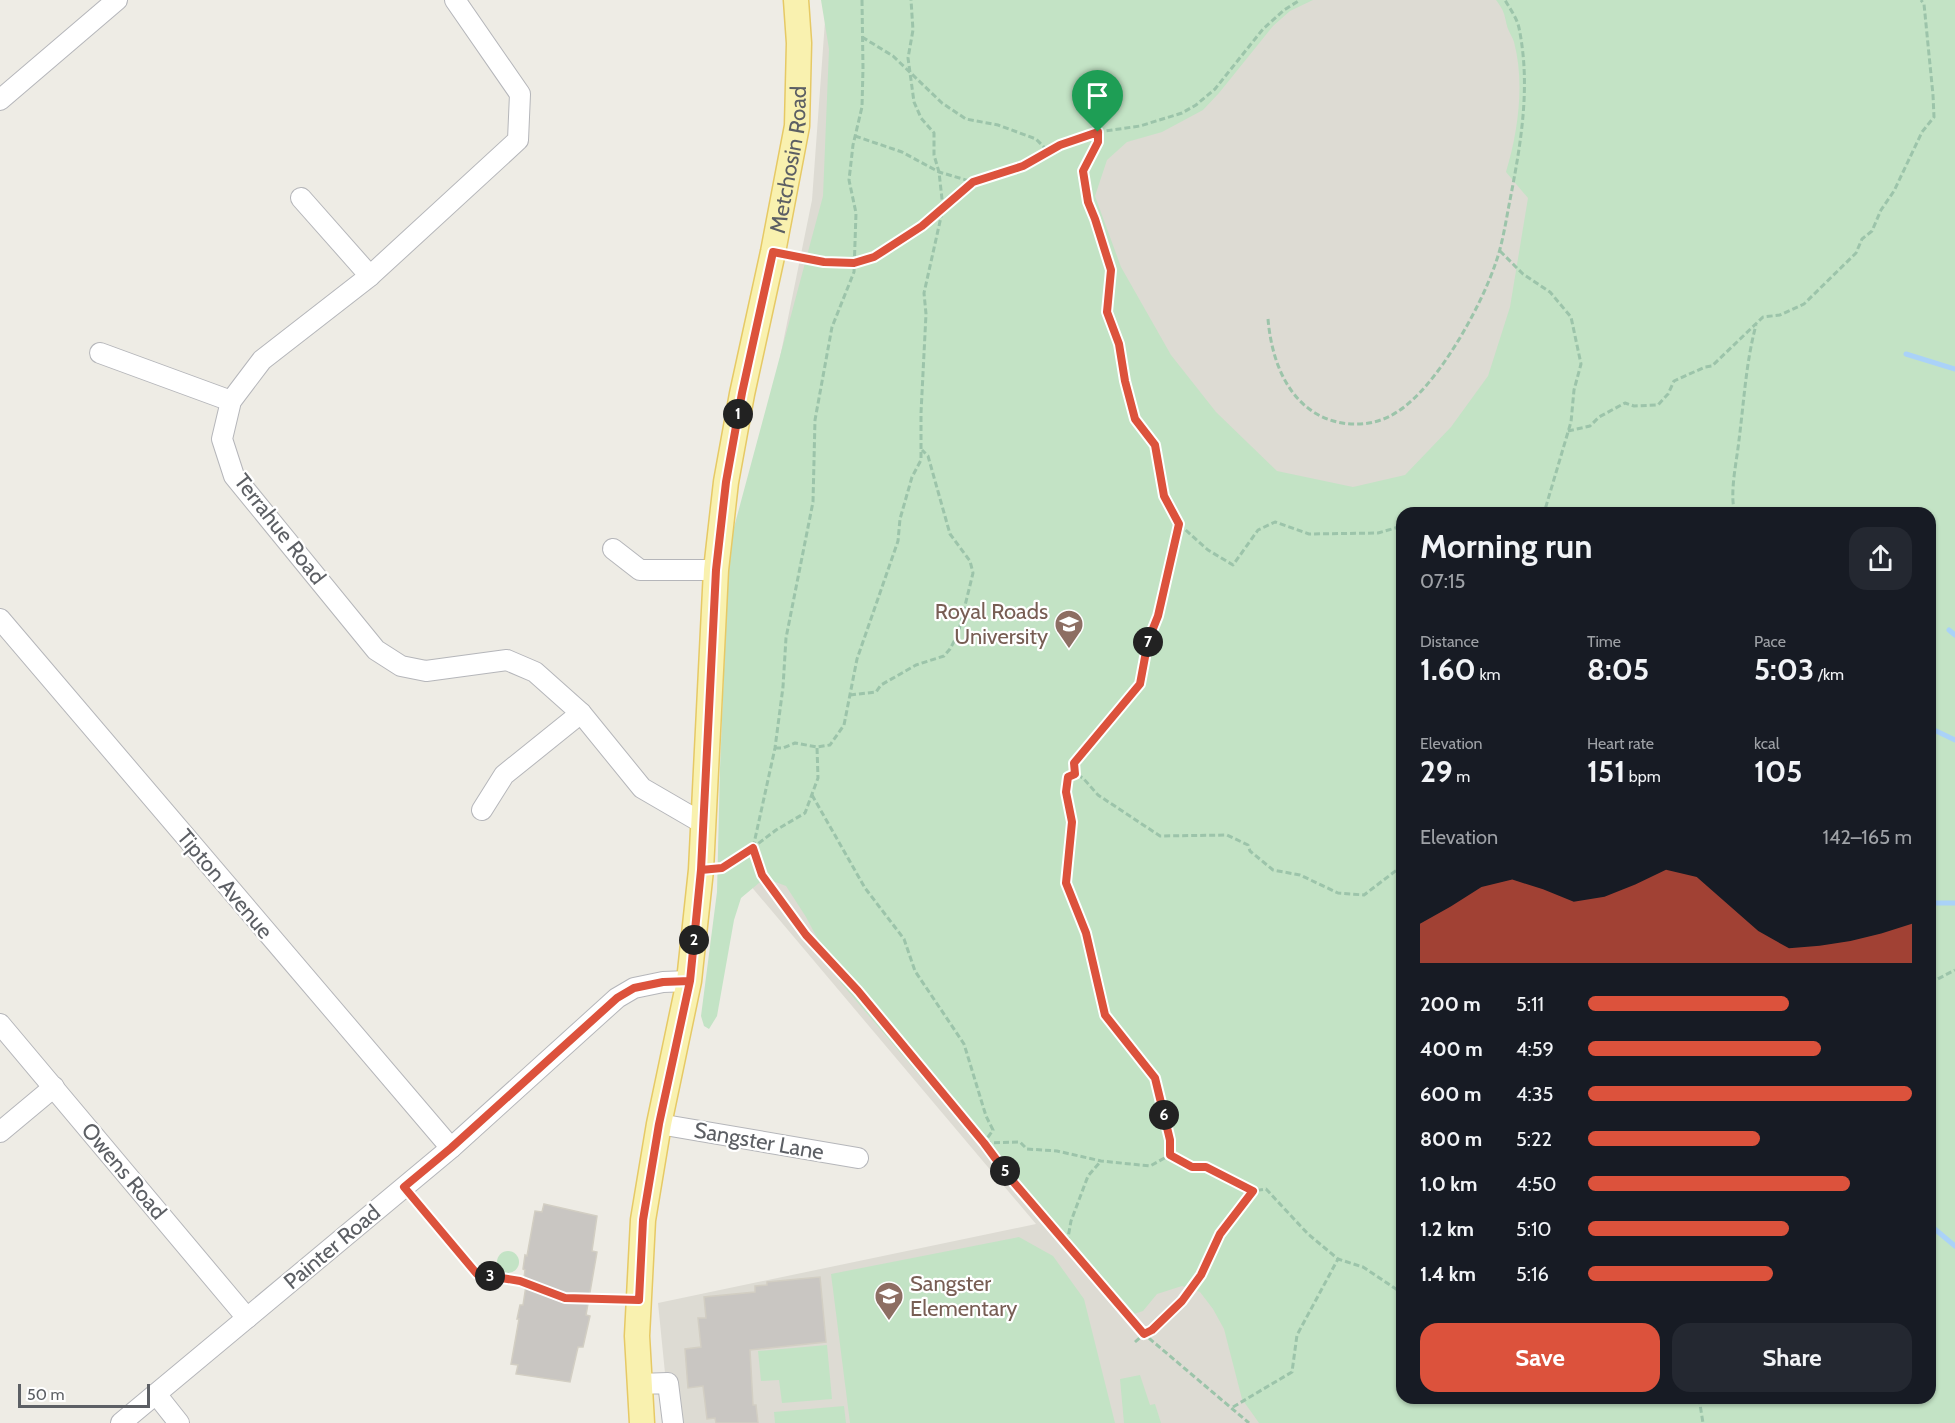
<!DOCTYPE html>
<html lang="en">
<head>
<meta charset="utf-8">
<style>
  :root { --surface:#171b24; --page:#242831; --text:#f1f3f6; --muted:#9ea1a6; --accent:#dc523c }
  body { margin:0; font-family:Cabin,sans-serif; background:var(--page); color:var(--text); height:100vh; display:flex; flex-direction:column; font-size:22px; white-space:nowrap }
  * { box-sizing:border-box; margin:0 }
  p { font-size:20px; color:var(--muted) }
  .icon { flex:none; width:33px; height:33px; fill:none; stroke:currentColor; stroke-width:2; stroke-linecap:round; stroke-linejoin:round }
  .map { position:relative; flex:1; overflow:hidden }
  .drawer { position:absolute; left:1396px; top:507px; width:540px; height:897px; display:flex; flex-direction:column; background:var(--surface); border-radius:18px; box-shadow:0 2px 4px #0004 }
  .drawer>* { flex:none }
  .scale { position:absolute; left:18px; bottom:15px; width:132px; box-sizing:border-box; padding-left:6px; border:3px solid #5c5f64; border-top:0; font-size:16px; line-height:21px; white-space:nowrap; color:#5c5f64; -webkit-text-stroke:4px #fff; paint-order:stroke }
  .pin { position:absolute; display:grid; place-items:center; width:51px; height:51px; color:#fff; margin:-62px -26px; border-radius:50% 50% 50% 0; rotate:-45deg; box-shadow:0 0 6px #0007 }
  .pin .icon { rotate:45deg }
  .km { position:absolute; width:30px; height:30px; margin:-15px; border-radius:50%; background:#222; color:#fff; font-size:16px; line-height:30px; text-align:center }
  .round { display:grid; place-items:center; flex:none; width:63px; height:63px; border-radius:18px; background:var(--page) }
  .headline { display:flex; align-items:center; justify-content:space-between; height:102px; padding:0 24px }
  h1 { font-size:33px; font-weight:700; line-height:45px }
  .stats { display:grid; grid-template-columns:repeat(3,1fr); gap:9px; height:102px; padding:6px 24px }
  .stats div { display:grid; align-content:center }
  .stats b { font-size:30px; font-weight:700 }
  .stats small { font-size:16px; font-weight:400 }
  .stats p { font-size:16px }
  .chart { height:168px; padding:12px 24px }
  .chart p { display:flex; justify-content:space-between }
  .chart svg { width:100%; height:108px; margin-top:6px; fill:var(--accent); opacity:.7 }
  .action { display:flex; gap:12px; margin-top:auto; padding:12px 24px }
  .action a { flex:1; height:69px; border-radius:18px; background:var(--accent); color:#fff; font-size:24px; font-weight:700; line-height:69px; text-align:center }
  .action a+a { background:var(--page); color:var(--text) }
  ul { padding:0 24px; list-style:none; font-size:20px }
  li { display:grid; grid-template-columns:96px 72px 1fr; align-items:center; height:45px }
  li i { height:15px; border-radius:8px; background:var(--accent) }
  .map>svg:first-child { display:block }
  .education { fill:#dddbd3; fill-rule:evenodd }
  .green { fill:#c3e3c5; fill-rule:evenodd }
  .lines { fill:none; stroke-linecap:round; stroke-linejoin:round }
  .stream { stroke:#aad2f8; stroke-width:5 }
  .building { fill:#c9c6c2; stroke:#d2cec3; stroke-width:1.5 }
  .minor-casing { stroke:#b5b6ba; stroke-width:22 }
  .major-casing { stroke:#e6c965; stroke-width:27 }
  .path { stroke:#9cc4aa; stroke-width:3; stroke-dasharray:6 3; stroke-linecap:butt }
  .minor { stroke:#fff; stroke-width:20 }
  .major { stroke:#f9f1af; stroke-width:24 }
  .route-casing { stroke:#fff; stroke-width:12 }
  .route { stroke:#dc523c; stroke-width:8 }
  .labels { text-anchor:middle; dominant-baseline:central; stroke-width:4.5; stroke-linejoin:round; paint-order:stroke }
  .street-label { font-size:22px; fill:#5c5f64; stroke:#fff }
  .education-label { font-size:22px; fill:#785e54; stroke:#fff; text-anchor:end }
</style>
</head>
<body>
<div class="map">
<svg width="1955" height="1423" viewBox="0 0 1955 1423">
  <rect width="100%" height="100%" fill="#eeece5"/>
  <path class="education" d="M823,0H1955V1423H670L658,1303L1036,1224L739,872L774,387L812,200L825,21ZM1402,513H1930V1398H1402Z"/>
  <g class="green">
    <path d="M821,0H1313L1290,11L1273,26L1219,93L1203,110L1162,132L1127,142L1107,160L1095,196L1121,267L1171,355L1216,412L1277,471L1353,487L1405,475L1451,427L1488,376L1510,307L1528,198L1506,172C1518,132 1525,83 1514,42C1513,38 1510,34 1508,29C1504,16 1506,13 1496,0H1955V1423H1259L1242,1399L1224,1329L1213,1309L1200,1292L1182,1286L1157,1294L1143,1311L1131,1315L1109,1298L841,983L806,917L786,886L765,878L741,898L734,920L717,1016L709,1029L704,1026L701,1016L717,892L720,768L729,546L823,196L829,49ZM1402,513H1930V1398H1402Z"/>
    <polygon points="1019,1237 1053,1256 1084,1299 1115,1423 850,1423 831,1274"/>
    <circle cx="508" cy="1262" r="11"/>
    <polygon points="827,1345 832,1399 782,1403 779,1380 761,1381 758,1351"/>
    <polygon points="1140,1375 1150,1405 1155,1404 1161,1423 1124,1423 1120,1379"/>
    <polygon points="844,1406 846,1423 775,1423 774,1412"/>
  </g>
  <g class="lines">
    <g class="stream">
      <polyline points="1906,354 1955,369"/>
      <polyline points="1949,630 1955,635"/>
      <polyline points="1930,728 1955,740"/>
      <polyline points="1930,903 1955,903"/>
      <polyline points="1930,1225 1955,1246"/>
    </g>
  </g>
  <g class="building">
    <polygon points="544,1204 597,1216 592,1251 597,1252 586,1315 590,1316 583,1347 578,1347 570,1382 516,1374 518,1365 511,1364 519,1319 517,1319 520,1305 523,1305 527,1279 524,1278 525,1270 523,1269 525,1255 527,1256 535,1211 542,1212"/>
    <polygon points="820,1277 826,1342 750,1350 753,1405 756,1405 758,1423 716,1423 715,1418 707,1419 703,1386 688,1388 685,1349 701,1347 698,1318 706,1318 704,1297 755,1292 755,1286 767,1285 767,1282"/>
  </g>
  <g class="lines">
    <g class="minor-casing">
      <g id="minor">
        <polyline points="455,0 520,94 518,140 370,276 262,360 231,401 222,439 234,476 376,650 401,666 426,671 507,660 535,672 581,713 642,788 704,824"/>
        <polyline points="0,100 117,0"/>
        <polyline points="301,198 370,276"/>
        <polyline points="100,353 231,401"/>
        <polyline points="613,549 640,570 716,570"/>
        <polyline points="0,619 451,1148"/>
        <polyline points="482,810 504,775 581,713"/>
        <polyline points="0,1024 247,1318"/>
        <polyline points="659,1124 858,1158"/>
        <polyline points="0,1132 54,1087"/>
        <polyline points="639,1384 668,1383 673,1423"/>
        <polyline points="156,1394 179,1423"/>
        <polyline points="121,1423 451,1148 617,998 634,988 663,982 689,981"/>
      </g>
    </g>
    <g class="major-casing">
      <g id="major">
        <path id="s1" d="M642,1423L637,1336L643,1220L659,1124L689,981L701,870L716,570L726,482L742,394L773,252L797,126L799,43L796,0"/>
      </g>
    </g>
    <g class="path">
      <polyline points="862,0 863,68 862,107 853,145 849,180 856,213 854,272 832,327 815,420 813,502 786,638 783,687 775,748 753,848 762,875 806,935 858,991 929,1076 984,1143 1010,1178 1126,1314 1144,1334 1249,1423"/>
      <polyline points="862,37 893,56 942,103 966,119 998,125 1036,139 1048,151"/>
      <polyline points="855,136 902,152 939,172 973,182"/>
      <polyline points="1500,251 1523,274 1550,292 1571,317 1581,364 1574,390 1571,422 1544,513"/>
      <polyline points="793,256 824,262 854,263 874,257 922,226 973,182 1023,167 1060,145 1098,132 1140,126 1182,113 1196,105 1215,89 1263,29 1284,10 1300,0"/>
      <path d="M1268,319C1271,354 1283,393 1315,413C1340,428 1373,428 1397,412C1437,387 1481,307 1496,262C1503,242 1506,220 1510,200C1521,143 1531,86 1519,28C1517,18 1510,9 1505,0"/>
      <polyline points="1568,431 1590,426 1599,417 1625,403 1634,406 1658,405 1668,394 1674,381 1705,367 1712,366 1763,317 1780,315 1804,304 1856,253 1862,239 1872,231 1881,210 1894,191 1922,132 1934,117 1933,95 1924,4 1921,0"/>
      <path d="M1735,513C1729,494 1737,460 1739,440C1744,401 1746,362 1756,325"/>
      <polyline points="1179,524 1208,550 1233,565 1258,530 1275,522 1309,534 1378,533 1402,526"/>
      <polyline points="850,695 876,692 881,685 916,665 944,656 950,649 958,634 973,573 970,561 950,534 928,456 922,450"/>
      <polyline points="775,748 783,748 795,743 817,747 830,745 844,725 857,659 898,541 900,519 912,477 921,460 921,413 926,314 924,293 943,208 939,172 934,155 934,133 921,118 914,102 908,58 913,30 911,0"/>
      <polyline points="1075,774 1074,763 1140,685 1148,641 1158,616 1179,524 1164,496 1155,445 1135,419 1125,382 1119,344 1107,312 1111,270 1095,219 1088,202 1083,171 1098,142 1098,132"/>
      <polyline points="812,795 865,888 904,939 915,971 964,1044 986,1116 993,1130 984,1143"/>
      <polyline points="721,868 738,859 776,830 805,813 818,778 817,747"/>
      <polyline points="1930,983 1955,970"/>
      <polyline points="985,1143 1020,1142 1027,1149 1057,1151 1101,1161 1150,1166 1170,1155 1193,1167 1206,1167 1253,1191 1266,1189 1308,1234 1338,1259 1363,1267 1402,1293"/>
      <polyline points="1170,1155 1170,1140 1155,1078 1105,1015 1086,933 1066,883 1072,822 1066,792 1068,777 1075,774 1083,778 1098,795 1160,836 1227,835 1248,845 1250,851 1273,870 1300,875 1338,893 1364,895 1402,866"/>
      <polyline points="414,1200 477,1274 521,1281 565,1298 618,1300"/>
      <polyline points="1067,1243 1071,1221 1088,1176 1101,1161"/>
      <polyline points="1135,1342 1144,1334 1152,1331 1182,1301 1201,1275 1220,1234 1253,1191"/>
      <polyline points="1699,1398 1703,1423"/>
      <polyline points="1233,1407 1292,1372 1297,1335 1338,1259"/>
    </g>
    <use href="#minor" class="minor"/>
    <use href="#major" class="major"/>
  </g>
  <g class="lines">
    <g class="route-casing">
      <polyline id="route" points="1098,132 1060,145 1023,166 973,182 922,226 874,257 854,263 824,262 773,252 742,393 726,482 716,570 701,870 690,981 663,982 634,988 617,998 451,1148 404,1187 477,1274 520,1281 565,1298 639,1300 643,1220 659,1124 690,981 701,870 722,868 753,848 762,875 806,935 858,991 984,1143 1010,1178 1144,1334 1152,1330 1182,1301 1201,1275 1220,1234 1253,1191 1206,1167 1192,1167 1170,1155 1170,1140 1155,1078 1105,1015 1086,933 1066,883 1072,822 1066,792 1068,777 1075,774 1074,763 1140,684 1148,641 1158,616 1179,524 1164,496 1155,445 1135,419 1125,381 1119,344 1107,312 1111,270 1095,219 1088,202 1083,171 1098,142 1098,132"/>
    </g>
    <use href="#route" class="route"/>
  </g>
  <defs>
    <g id="university-pin" transform="scale(1.5)"><path d="M0 17L-7.5 6A9.5 9.5 0 1 1 7.5 6Z" fill="#8d6e63" stroke="#fff"/><path d="M0-5L7-2L0 1L-7-2ZM-4 1L0 2.5L4 1V4Q0 6-4 4Z" fill="#fff"/></g>
    <g id="school-pin" transform="scale(1.5)"><path d="M0 17L-7.5 6A9.5 9.5 0 1 1 7.5 6Z" fill="#8d6e63" stroke="#fff"/><path d="M0-5L7-2L0 1L-7-2ZM-4 1L0 2.5L4 1V4Q0 6-4 4Z" fill="#fff"/></g>
  </defs>
  <g fill-rule="evenodd">
    <use href="#university-pin" x="1069" y="624"/>
    <use href="#school-pin" x="889" y="1296"/>
  </g>
  <g class="labels">
    <g class="street-label">
      <text stroke="none"><textPath href="#s1" startOffset="1276">Metchosin Road</textPath></text>
      <text transform="translate(280 529) rotate(52)">Terrahue Road</text>
      <text transform="translate(225 884) rotate(50)">Tipton Avenue</text>
      <text transform="translate(759 1141) rotate(10)">Sangster Lane</text>
      <text transform="translate(124 1171) rotate(50)">Owens Road</text>
      <text transform="translate(332 1247) rotate(-40)">Painter Road</text>
    </g>
    <g class="education-label">
      <text x="1048" y="611">Royal Roads<tspan x="1048" dy="25">University</tspan></text>
      <text x="910" y="1283" text-anchor="start">Sangster<tspan x="910" dy="25">Elementary</tspan></text>
    </g>
  </g>
</svg>
<div class="scale">50 m</div>
<div class="pin" style="left:1098px;top:132px;background:#1e9e55"><svg class="icon" aria-label="arrive" viewBox="0 0 24 24"><path d="M6 21V4h12l-3 4 3 4H6"/></svg></div>
<b class="km" style="left:738px;top:414px">1</b>
<b class="km" style="left:694px;top:940px">2</b>
<b class="km" style="left:490px;top:1276px">3</b>
<b class="km" style="left:1005px;top:1171px">5</b>
<b class="km" style="left:1164px;top:1115px">6</b>
<b class="km" style="left:1148px;top:642px">7</b>
<section class="drawer">
<div class="headline"><div><h1>Morning run</h1><p>07:15</p></div><a class="round"><svg class="icon" aria-label="share" viewBox="0 0 24 24"><path d="M12 15V3M7 8l5-5 5 5M5 13v7h14v-7"/></svg></a></div>
<div class="stats">
<div><p>Distance</p><b>1.60<small> km</small></b></div>
<div><p>Time</p><b>8:05</b></div>
<div><p>Pace</p><b>5:03<small> /km</small></b></div>
</div>
<div class="stats">
<div><p>Elevation</p><b>29<small> m</small></b></div>
<div><p>Heart rate</p><b>151<small> bpm</small></b></div>
<div><p>kcal</p><b>105</b></div>
</div>
<div class="chart"><p><span>Elevation</span>142–165 m</p>
<svg viewBox="0 0 160 44" preserveAspectRatio="none"><path d="M0 44V28L10 21L20 13L30 10L40 14L50 19L60 17L70 12L80 6L90 9L100 20L110 31L120 38L130 37L140 35L150 32L160 28V44z"/></svg>
</div>
<ul>
<li><b>200 m</b>5:11<i style="width:62%"></i></li>
<li><b>400 m</b>4:59<i style="width:72%"></i></li>
<li><b>600 m</b>4:35<i style="width:100%"></i></li>
<li><b>800 m</b>5:22<i style="width:53%"></i></li>
<li><b>1.0 km</b>4:50<i style="width:81%"></i></li>
<li><b>1.2 km</b>5:10<i style="width:62%"></i></li>
<li><b>1.4 km</b>5:16<i style="width:57%"></i></li>
</ul>
<div class="action"><a>Save</a><a>Share</a></div>
</section>
</div>
</body>
</html>
